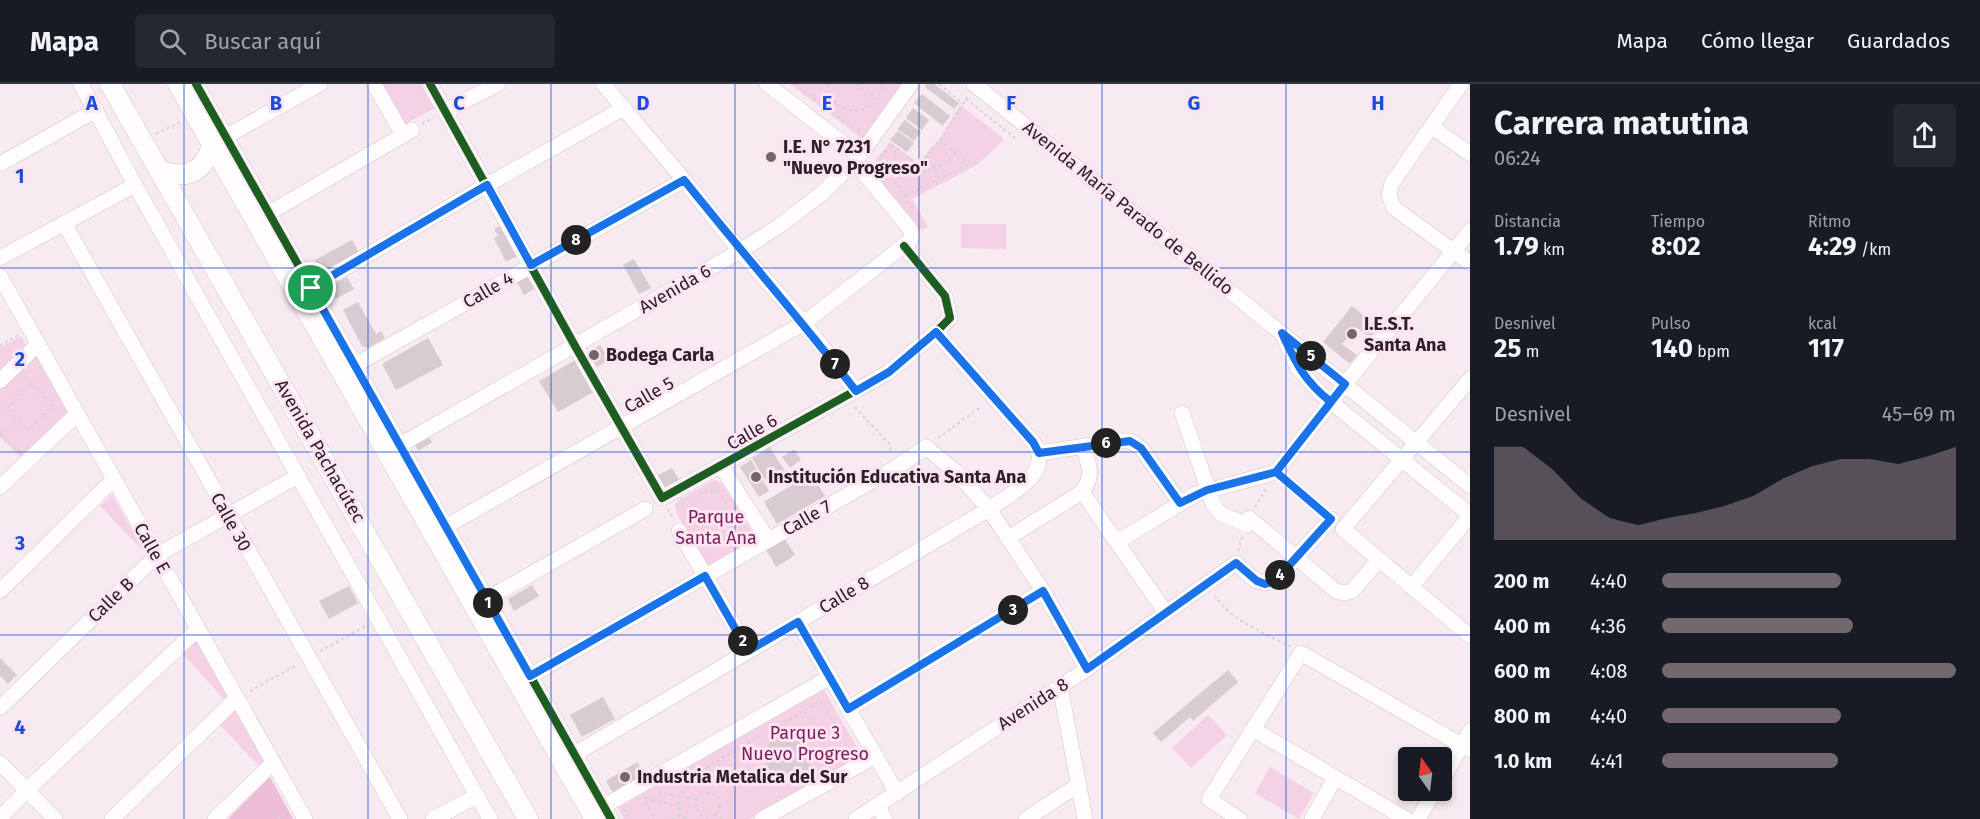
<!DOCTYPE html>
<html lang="es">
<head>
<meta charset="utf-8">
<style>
  :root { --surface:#171b24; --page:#242831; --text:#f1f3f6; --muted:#9ea1a6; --line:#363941; --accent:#73676e }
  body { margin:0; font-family:"Fira Sans",sans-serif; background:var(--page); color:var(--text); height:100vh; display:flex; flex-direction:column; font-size:22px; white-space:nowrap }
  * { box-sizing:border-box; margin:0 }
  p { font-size:20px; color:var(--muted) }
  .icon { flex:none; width:33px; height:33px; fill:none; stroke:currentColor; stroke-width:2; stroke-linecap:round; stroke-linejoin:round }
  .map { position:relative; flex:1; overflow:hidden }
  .sheet { display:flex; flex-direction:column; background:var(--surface); width:510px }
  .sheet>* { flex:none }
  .needle { width:39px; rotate:346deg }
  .controls { position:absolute; left:1398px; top:663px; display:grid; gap:12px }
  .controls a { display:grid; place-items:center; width:54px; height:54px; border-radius:6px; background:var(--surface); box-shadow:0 3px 9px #0003; font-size:30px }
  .pin { position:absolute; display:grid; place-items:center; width:51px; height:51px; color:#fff; margin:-26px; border:3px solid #fff; border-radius:50%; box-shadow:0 2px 6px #0007 }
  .km { position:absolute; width:30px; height:30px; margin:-15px; border-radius:50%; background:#222; color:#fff; font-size:16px; line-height:30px; text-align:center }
  .round { display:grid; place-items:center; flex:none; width:63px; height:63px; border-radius:6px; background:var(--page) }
  .overview { display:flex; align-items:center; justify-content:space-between; height:102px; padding:0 24px }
  h1 { font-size:33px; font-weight:700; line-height:45px }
  .metrics { display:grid; grid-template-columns:repeat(3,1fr); gap:9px; height:102px; padding:6px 24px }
  .metrics div { display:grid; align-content:center }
  .metrics b { font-size:26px; font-weight:700 }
  .metrics small { font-size:16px; font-weight:400 }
  .metrics p { font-size:16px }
  .chart { height:168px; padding:12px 24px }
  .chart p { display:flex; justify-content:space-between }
  .chart svg { width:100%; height:108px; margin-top:6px; fill:var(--accent); opacity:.7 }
  ul { padding:0 24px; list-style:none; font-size:20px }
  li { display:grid; grid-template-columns:96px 72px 1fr; align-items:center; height:45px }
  li i { height:15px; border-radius:8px; background:var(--accent) }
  header { display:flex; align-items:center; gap:36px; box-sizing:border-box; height:84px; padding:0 30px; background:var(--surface); border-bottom:2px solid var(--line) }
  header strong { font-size:28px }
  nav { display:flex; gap:33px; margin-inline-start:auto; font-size:21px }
  .search { width:420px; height:54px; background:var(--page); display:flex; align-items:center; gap:15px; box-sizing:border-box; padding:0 21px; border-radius:6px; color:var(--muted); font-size:22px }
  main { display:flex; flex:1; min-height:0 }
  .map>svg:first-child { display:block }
  .green { fill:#f4d1e4 }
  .forest { fill:#eebcd9 }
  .building { fill:#d8ccd2 }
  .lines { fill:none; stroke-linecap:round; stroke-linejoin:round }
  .minor-casing { stroke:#d1c6cc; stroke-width:16 }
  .major-casing { stroke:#d1c6cc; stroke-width:21 }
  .path { stroke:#d8d4d6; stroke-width:2; stroke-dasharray:3 3; stroke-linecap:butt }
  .minor { stroke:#fefcfd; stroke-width:15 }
  .major { stroke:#fefcfd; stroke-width:20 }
  .cycleway-casing { stroke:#fde4f2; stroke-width:11 }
  .cycleway { stroke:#1b5e20; stroke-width:8 }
  .route-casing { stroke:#fff; stroke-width:12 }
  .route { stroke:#1a73e8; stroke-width:8 }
  .grid { fill:none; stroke:#1d4ed8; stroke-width:1.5; stroke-opacity:0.55 }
  .poi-dot { fill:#73676e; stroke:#fde4f2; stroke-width:2 }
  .labels { text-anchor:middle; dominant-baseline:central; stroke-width:6; stroke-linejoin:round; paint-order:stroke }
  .poi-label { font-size:18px; font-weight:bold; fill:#2c2127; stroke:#fde4f2; text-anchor:start }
  .street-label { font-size:18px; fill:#2c2127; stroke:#fde4f2 }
  .park-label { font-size:18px; fill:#791e5b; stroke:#fde4f2 }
  .grid-label { font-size:20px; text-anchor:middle; font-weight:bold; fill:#1d4ed8; stroke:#fde4f2; stroke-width:6; stroke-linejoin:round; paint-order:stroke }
</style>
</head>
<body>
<header>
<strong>Mapa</strong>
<div class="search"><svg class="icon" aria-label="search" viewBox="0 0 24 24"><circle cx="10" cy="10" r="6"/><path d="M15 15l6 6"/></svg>Buscar aquí</div>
<nav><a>Mapa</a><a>Cómo llegar</a><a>Guardados</a></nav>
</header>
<main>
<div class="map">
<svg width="1470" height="735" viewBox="0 0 1470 735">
  <rect width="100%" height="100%" fill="#f7eaf1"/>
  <g class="green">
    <polygon points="382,0 421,0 435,24 405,40"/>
    <polygon points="790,0 906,0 865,57"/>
    <polygon points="960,21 1002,53 1003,57 977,81 912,115 928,143 919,147 913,144 870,83 890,58 918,79 940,55"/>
    <polygon points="961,140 1006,140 1006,165 961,164"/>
    <polygon points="21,252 27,264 0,291 0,264"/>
    <polygon points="36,267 70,331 25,377 0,353 0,301"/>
    <polygon points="714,396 722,399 754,451 752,458 709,483 704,481 676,428 675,421 680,415"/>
    <polygon points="112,411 142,463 142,466 100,422"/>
    <polygon points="198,553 230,610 224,615 181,568"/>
    <polygon points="823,604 862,672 749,735 624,735 618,724"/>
    <polygon points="235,621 269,679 262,685 217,638"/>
    <polygon points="1208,631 1227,651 1191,684 1172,664"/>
    <polygon points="1270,683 1314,709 1299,735 1255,709"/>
  </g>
  <polygon class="forest" points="270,693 293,735 230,735 229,734"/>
  <g class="building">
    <polygon points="927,0 934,0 959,19 954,25 925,3"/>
    <polygon points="922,10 950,32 943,42 914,19"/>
    <polygon points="913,24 929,36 922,46 906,34"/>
    <polygon points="905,36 921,48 914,57 897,45"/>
    <polygon points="898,47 914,59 907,68 890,56"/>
    <polygon points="502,141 519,171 506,178 494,154 498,152 494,145"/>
    <polygon points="352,156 359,169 322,189 315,176"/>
    <polygon points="634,175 651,204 639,210 623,181"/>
    <polygon points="528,188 537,203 524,211 515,195"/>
    <polygon points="347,193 354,205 335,215 329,203"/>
    <polygon points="358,218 376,250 381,247 385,254 368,264 362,262 343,226"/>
    <polygon points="1352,222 1379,244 1370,254 1356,243 1342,260 1357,271 1350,280 1323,258"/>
    <polygon points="428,254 443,281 396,306 382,280"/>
    <polygon points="600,261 609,275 597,283 589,270 590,267"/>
    <polygon points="577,275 595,307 558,328 539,297"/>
    <polygon points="429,353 432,358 418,367 415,361"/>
    <polygon points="770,363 787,391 769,402 752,374"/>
    <polygon points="794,365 801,376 790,384 782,373"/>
    <polygon points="751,376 769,407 759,413 740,383"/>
    <polygon points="672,384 682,401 666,405 658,391"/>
    <polygon points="808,384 825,412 777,440 764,418 799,397 801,400 808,396 802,387"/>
    <polygon points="785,455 795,471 776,483 766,466"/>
    <polygon points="532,501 539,512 514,527 508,515"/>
    <polygon points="349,502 358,519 329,535 319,517"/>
    <polygon points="0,574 17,591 8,600 0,592"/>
    <polygon points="1228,586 1238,598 1193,637 1190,633 1161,658 1153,649"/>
    <polygon points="603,613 615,635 582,653 570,631"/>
    <circle cx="788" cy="673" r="23"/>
    <polygon points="637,678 645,690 613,709 606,697"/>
  </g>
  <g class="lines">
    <g class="minor-casing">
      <g id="minor">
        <polyline points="81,0 135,101 490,735"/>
        <polyline points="196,0 611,735"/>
        <polyline points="374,0 403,51"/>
        <polyline points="430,0 575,262 662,414 889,288 936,248 950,234 945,212 904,162"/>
        <polyline points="603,0 684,96 740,167 804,239 856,307"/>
        <polyline points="767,0 859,72"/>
        <polyline points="974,0 1470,402"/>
        <polyline points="1461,0 1392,99 1389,111 1394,124 1470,179"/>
        <polyline points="445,27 498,0"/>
        <polyline points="1432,43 1470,70"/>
        <polyline points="218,57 320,0"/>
        <polyline points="0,80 96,26"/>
        <polyline points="269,129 412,46"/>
        <polyline points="64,139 400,735"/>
        <polyline points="0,174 135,101"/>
        <polyline points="0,192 305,735"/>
        <polyline points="311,204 487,101 624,24"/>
        <polyline points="1283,251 1297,283 1320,309 1470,431"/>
        <polyline points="355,281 684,96"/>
        <polyline points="1470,295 1343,445 1470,552"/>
        <polyline points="0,297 38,260"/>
        <polyline points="1182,329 1214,422 1221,430 1247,441"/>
        <polyline points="400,361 740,167 779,142 821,110 855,78 911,0"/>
        <polyline points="1039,369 1119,357 1130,357 1141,364 1180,419"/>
        <polyline points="721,382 768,456"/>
        <polyline points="0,403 77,330"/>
        <polyline points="1082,408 1166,529"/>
        <polyline points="1249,434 1336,507 1344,509 1352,507 1379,476"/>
        <polyline points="445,443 804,239 911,156 912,150 910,145 855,78"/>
        <polyline points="679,447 749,567"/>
        <path d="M1008,454L1082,408C1095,390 1089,382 1083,363"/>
        <polyline points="1117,458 1196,410 1276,388 1345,300 1470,147"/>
        <polyline points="1411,503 1470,432"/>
        <polyline points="0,507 114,395"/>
        <polyline points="487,515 645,425"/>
        <polyline points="798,538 897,709"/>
        <polyline points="530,592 895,384 926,363 956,388 989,425 1043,507 1087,585"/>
        <polyline points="1060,602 1085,735"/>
        <polyline points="0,624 157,471 298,392"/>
        <polyline points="848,625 1043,507"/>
        <polyline points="1253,645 1406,735"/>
        <path d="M575,670L989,425C1007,412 1042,396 1039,371C1039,366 1035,362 1033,358L936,248"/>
        <polyline points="0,679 55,735"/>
        <polyline points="1442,696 1470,647"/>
        <polyline points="877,721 885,735"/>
        <polyline points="604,722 830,593"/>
        <polyline points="0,734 27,706 198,545"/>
        <polyline points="112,735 237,614"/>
        <polyline points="215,735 273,679"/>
        <polyline points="433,735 477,712"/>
        <polyline points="762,735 876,672"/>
        <path d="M856,735L1087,585L1236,479C1249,491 1256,503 1275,497L1331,435"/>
        <polyline points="1026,735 1078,701"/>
        <polyline points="1239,735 1209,715 1301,569 1470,666"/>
        <polyline points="1312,735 1335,694"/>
        <polyline points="1418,735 1435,706"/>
      </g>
    </g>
    <g class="major-casing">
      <g id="major">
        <polyline points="110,0 528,735"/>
        <polyline points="178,0 595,735"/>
        <path d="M161,87C187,96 204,88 212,61"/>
      </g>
    </g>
    <g class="path">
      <polyline points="794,0 859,48"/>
      <path d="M828,0C830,35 878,36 882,0"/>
      <polyline points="856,0 878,16"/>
      <polyline points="939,0 962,19"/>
      <polyline points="966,15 1016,55 1017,54"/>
      <polyline points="422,40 433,34"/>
      <polyline points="156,50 181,38"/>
      <polyline points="940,56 970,80"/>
      <polyline points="927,71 935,84 938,95"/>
      <polyline points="873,82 891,60 918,81 940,56 968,12"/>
      <polyline points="895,88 895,64"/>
      <path d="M898,92C921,92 938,84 955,70"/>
      <polyline points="894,97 914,127"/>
      <polyline points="900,114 970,80"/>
      <polyline points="0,262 18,251"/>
      <polygon points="31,299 53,321 29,346 7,324"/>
      <polyline points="855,323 890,361 891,369"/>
      <polyline points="0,351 19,369"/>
      <polyline points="1,352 18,335"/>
      <polyline points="938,354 982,322"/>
      <polyline points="1286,397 1321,426"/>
      <polyline points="682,419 699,435 712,455 730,461"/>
      <polyline points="1255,423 1266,405"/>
      <polyline points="668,425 674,436"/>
      <polyline points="698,434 696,419 700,410 710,406 721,408"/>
      <path d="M724,437L734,440L738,447C737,453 732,456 727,456L723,452L726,416"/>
      <polyline points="1238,467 1242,453"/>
      <path d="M1215,511C1230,537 1265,549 1291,563"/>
      <polyline points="320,567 368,541"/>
      <polyline points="250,607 297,581"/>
      <polyline points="658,708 697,715"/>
      <circle cx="708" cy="721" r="12"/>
      <polyline points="647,713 645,715 654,735"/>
      <polyline points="646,715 680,722 696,723"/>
      <polyline points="624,725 630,735"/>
      <polyline points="715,730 722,735"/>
      <polyline points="680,732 679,712 691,701 701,687 709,682 821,617 845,658 846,665 842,670 835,672 829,668 804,627"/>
      <polyline points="278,735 287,727"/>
      <polyline points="672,735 680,732 687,735"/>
    </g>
    <use href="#minor" class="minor"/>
    <use href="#major" class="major"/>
    <g class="cycleway-casing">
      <g id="cycleway">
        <polyline points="196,0 611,735"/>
        <polyline points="430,0 575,262 662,414 889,288 936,248 950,234 945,212 904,162"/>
      </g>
    </g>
    <use href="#cycleway" class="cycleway"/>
  </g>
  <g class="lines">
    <g class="route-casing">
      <path id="route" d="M311,204L530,592L705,492L748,567L798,538L848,625L1043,507L1087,585L1236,479L1257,497L1265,500L1275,497L1331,435L1276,388L1331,318C1304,297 1296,279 1282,249L1345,300L1276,388L1207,406L1180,419L1141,364L1130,357L1039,369L1033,358L936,248L889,288L856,307C800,235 741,167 684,96L531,181L487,101L311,204"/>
    </g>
    <use href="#route" class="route"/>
  </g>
  <path class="grid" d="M184,0V735M368,0V735M551,0V735M735,0V735M919,0V735M1102,0V735M1286,0V735M0,184H1470M0,368H1470M0,551H1470"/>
  <g class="poi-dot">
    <circle cx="771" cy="73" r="6"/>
    <circle cx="1352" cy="250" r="6"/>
    <circle cx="594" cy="271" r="6"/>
    <circle cx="756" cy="393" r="6"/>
    <circle cx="625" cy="693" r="6"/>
  </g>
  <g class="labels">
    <g class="poi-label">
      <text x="783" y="63">I.E. N° 7231<tspan x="783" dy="21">"Nuevo Progreso"</tspan></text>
      <text x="1364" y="240">I.E.S.T.<tspan x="1364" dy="21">Santa Ana</tspan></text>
      <text x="606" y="271">Bodega Carla</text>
      <text x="768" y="393">Institución Educativa Santa Ana</text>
      <text x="637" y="693">Industria Metalica del Sur</text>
    </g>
    <g class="street-label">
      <text transform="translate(1128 124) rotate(39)">Avenida María Parado de Bellido</text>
      <text transform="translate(675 205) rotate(-30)">Avenida 6</text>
      <text transform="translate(488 206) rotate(-30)">Calle 4</text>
      <text transform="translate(649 311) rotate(-30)">Calle 5</text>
      <text transform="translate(752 348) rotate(-29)">Calle 6</text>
      <text transform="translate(320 367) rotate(60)">Avenida Pachacútec</text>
      <text transform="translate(807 434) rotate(-30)">Calle 7</text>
      <text transform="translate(231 438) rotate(61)">Calle 30</text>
      <text transform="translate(152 464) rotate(61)">Calle E</text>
      <text transform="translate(844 511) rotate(-31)">Calle 8</text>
      <text transform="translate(111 516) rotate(-44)">Calle B</text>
      <text transform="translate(1033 620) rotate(-33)">Avenida 8</text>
    </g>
    <g class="park-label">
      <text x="716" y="433">Parque<tspan x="716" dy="21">Santa Ana</tspan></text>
      <text x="805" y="649">Parque 3<tspan x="805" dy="21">Nuevo Progreso</tspan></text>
    </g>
  </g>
  <g class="grid-label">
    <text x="92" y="26">A</text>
    <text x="276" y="26">B</text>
    <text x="459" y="26">C</text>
    <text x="643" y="26">D</text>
    <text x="827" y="26">E</text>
    <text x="1011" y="26">F</text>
    <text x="1194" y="26">G</text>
    <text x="1378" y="26">H</text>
    <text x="20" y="99">1</text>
    <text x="20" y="282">2</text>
    <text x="20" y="466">3</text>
    <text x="20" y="650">4</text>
  </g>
</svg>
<div class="controls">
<a><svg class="needle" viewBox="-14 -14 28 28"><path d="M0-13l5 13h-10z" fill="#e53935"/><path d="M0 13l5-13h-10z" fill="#9ea1a6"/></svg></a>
</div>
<div class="pin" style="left:311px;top:204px;background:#1e9e55"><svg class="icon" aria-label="arrive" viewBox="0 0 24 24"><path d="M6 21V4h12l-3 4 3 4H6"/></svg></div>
<b class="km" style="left:488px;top:519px">1</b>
<b class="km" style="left:743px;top:557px">2</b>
<b class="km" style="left:1013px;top:526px">3</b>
<b class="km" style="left:1280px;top:491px">4</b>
<b class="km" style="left:1311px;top:272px">5</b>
<b class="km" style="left:1106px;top:359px">6</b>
<b class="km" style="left:835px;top:280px">7</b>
<b class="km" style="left:576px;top:156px">8</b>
</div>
<section class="sheet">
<div class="overview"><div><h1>Carrera matutina</h1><p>06:24</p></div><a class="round"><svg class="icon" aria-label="share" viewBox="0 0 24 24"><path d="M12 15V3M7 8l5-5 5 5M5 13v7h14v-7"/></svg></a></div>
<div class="metrics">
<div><p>Distancia</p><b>1.79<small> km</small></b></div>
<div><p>Tiempo</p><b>8:02</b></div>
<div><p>Ritmo</p><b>4:29<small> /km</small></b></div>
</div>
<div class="metrics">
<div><p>Desnivel</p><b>25<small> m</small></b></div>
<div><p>Pulso</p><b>140<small> bpm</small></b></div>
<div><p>kcal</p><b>117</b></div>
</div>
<div class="chart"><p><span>Desnivel</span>45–69 m</p>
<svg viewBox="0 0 160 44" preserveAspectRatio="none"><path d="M0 44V6L10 6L20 15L30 27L40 35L50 38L60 35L70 33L80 30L90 26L100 19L110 14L120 11L130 11L140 13L150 10L160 6V44z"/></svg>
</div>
<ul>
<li><b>200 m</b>4:40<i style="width:61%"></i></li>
<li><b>400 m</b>4:36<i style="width:65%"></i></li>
<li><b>600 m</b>4:08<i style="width:100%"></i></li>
<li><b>800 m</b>4:40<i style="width:61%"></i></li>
<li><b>1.0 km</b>4:41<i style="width:60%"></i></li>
</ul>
</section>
</main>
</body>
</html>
